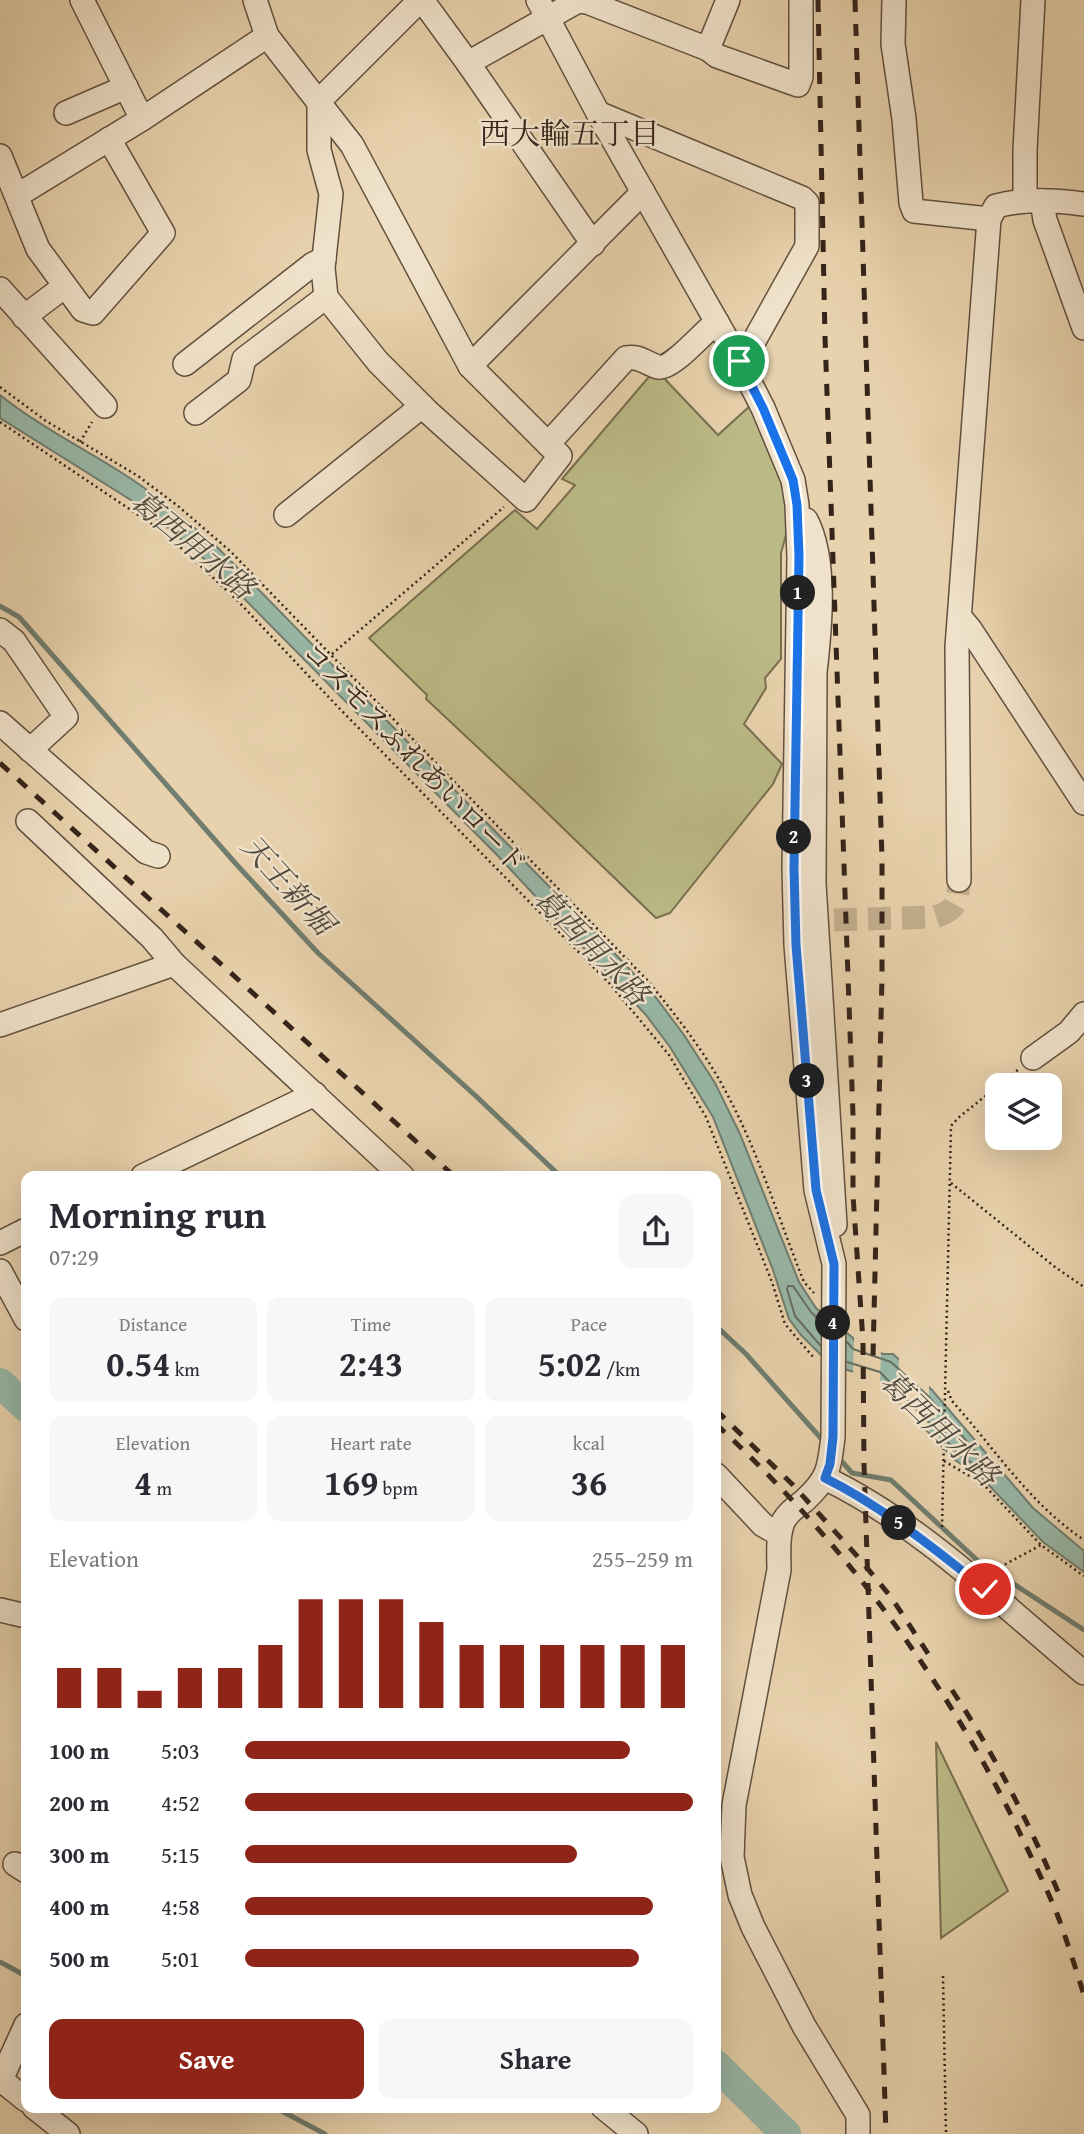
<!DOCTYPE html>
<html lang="en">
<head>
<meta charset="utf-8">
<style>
  :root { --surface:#fff; --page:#f7f7f7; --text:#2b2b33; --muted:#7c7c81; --accent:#8f2418 }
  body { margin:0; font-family:"Gentium Book Plus","Noto Serif JP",serif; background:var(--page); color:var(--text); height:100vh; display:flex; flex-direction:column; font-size:26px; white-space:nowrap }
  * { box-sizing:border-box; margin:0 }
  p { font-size:23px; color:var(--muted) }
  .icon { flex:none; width:38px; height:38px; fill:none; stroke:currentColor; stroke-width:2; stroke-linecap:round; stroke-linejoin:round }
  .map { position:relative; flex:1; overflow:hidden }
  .drawer { position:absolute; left:21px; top:1171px; width:700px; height:942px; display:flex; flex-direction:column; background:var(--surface); border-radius:14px; box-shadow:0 7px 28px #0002 }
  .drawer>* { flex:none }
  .fabs { position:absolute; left:985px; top:1073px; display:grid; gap:14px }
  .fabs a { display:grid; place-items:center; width:77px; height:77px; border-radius:14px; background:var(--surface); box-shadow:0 7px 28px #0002; font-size:35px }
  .pin { position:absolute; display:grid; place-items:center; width:60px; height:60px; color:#fff; margin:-30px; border:4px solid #fff; border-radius:50%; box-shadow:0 2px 7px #0007 }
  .km { position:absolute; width:35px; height:35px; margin:-18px; border-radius:50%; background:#222; color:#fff; font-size:19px; line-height:35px; text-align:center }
  .round { display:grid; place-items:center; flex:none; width:74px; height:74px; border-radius:14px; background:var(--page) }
  .overview { display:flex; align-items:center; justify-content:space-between; height:119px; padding:0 28px }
  h1 { font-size:38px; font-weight:700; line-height:52px }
  .stats { display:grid; grid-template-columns:repeat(3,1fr); gap:10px; height:119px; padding:7px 28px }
  .stats div { display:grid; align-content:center; border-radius:14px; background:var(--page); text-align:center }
  .stats b { font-size:35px; font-weight:700 }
  .stats small { font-size:19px; font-weight:400 }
  .stats p { font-size:19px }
  .chart { height:196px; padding:14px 28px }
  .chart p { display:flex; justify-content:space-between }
  .chart svg { width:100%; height:126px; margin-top:7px; stroke:var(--accent); stroke-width:6 }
  .cta { display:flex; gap:14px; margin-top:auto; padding:14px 28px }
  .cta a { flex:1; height:80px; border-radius:14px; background:var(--accent); color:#fff; font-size:28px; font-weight:700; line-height:80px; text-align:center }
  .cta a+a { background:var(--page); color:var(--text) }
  ul { padding:0 28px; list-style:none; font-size:23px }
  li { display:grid; grid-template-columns:112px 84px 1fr; align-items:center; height:52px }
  li i { height:18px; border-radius:9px; background:var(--accent) }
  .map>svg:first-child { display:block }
  .green { fill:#bbba86; stroke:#786f50; stroke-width:2 }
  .water { fill:#98b8a8; stroke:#707d6f; stroke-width:2 }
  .pier { fill:#e8d2ad }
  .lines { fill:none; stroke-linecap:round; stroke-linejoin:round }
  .shore { stroke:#666e61; stroke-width:2 }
  .stream { stroke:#707d6f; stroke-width:5 }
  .river { stroke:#98b8a8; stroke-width:30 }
  .minor-tunnel { stroke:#c4af90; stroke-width:23; stroke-dasharray:23 11; stroke-linecap:butt }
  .minor-casing { stroke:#62503f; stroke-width:26 }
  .path { stroke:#35241a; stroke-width:2.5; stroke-dasharray:2 3.5; stroke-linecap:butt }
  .minor { stroke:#f0e2ca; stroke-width:23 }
  .rail { stroke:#35241a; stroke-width:5; stroke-dasharray:12 12; stroke-linecap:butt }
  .route-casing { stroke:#fff; stroke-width:14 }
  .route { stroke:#1a73e8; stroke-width:9 }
  .labels { text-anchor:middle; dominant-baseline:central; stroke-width:5; stroke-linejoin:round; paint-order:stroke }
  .street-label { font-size:28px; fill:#35241a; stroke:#f0e2ca }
  .neighbourhood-label { font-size:30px; fill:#35241a; stroke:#f0e2ca }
  .water-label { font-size:30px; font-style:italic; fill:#4e493e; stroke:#f0e2ca }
</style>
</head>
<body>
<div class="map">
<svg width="1084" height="2134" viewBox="0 0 1084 2134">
  <rect width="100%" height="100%" fill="#e8d2ad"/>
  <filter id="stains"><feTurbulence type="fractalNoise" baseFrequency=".00286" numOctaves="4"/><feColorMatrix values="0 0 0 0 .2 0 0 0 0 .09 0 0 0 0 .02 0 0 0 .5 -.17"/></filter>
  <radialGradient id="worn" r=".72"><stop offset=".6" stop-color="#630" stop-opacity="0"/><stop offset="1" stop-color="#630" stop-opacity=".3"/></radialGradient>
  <g class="green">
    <polygon points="653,372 660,374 718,435 751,405 785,484 788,528 781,553 781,659 765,678 766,688 744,724 782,764 773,784 670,913 656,918 535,801 426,699 427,695 369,638 515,510 537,529 575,485 562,479"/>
    <polygon points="936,1742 1008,1891 941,1938"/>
  </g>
  <path class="water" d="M0,395C39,426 81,447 122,473C156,494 186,521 216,546L620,959L657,999L684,1035L715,1083L740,1134L799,1282L816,1308L853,1338L855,1342L883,1354H893L932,1390L1033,1508L1084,1551V1572L1043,1542L982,1478L955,1460L876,1378L844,1369L822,1356L801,1335L789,1319L773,1270L713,1117L670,1047L646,1015L499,857L211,565L167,527L134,502L0,418Z"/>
  <g class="pier">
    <polygon points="854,1338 881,1349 880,1387 874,1381 853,1374"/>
    <polygon points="899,1355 929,1382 929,1432 899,1403"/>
  </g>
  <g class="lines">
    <g class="shore">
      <polyline points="820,1345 795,1316 787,1289 788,1286 793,1286 811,1312 821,1322"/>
      <polyline points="847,1362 880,1372 960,1455 981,1469 985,1468 986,1464 927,1395 891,1362 853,1349 847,1342"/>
    </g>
    <g class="stream">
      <polyline points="0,606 19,617 237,865 318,953 478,1098 560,1176"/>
      <polyline points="716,1326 746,1354 826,1444"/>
      <polyline points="837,1456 852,1473 891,1480 977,1560 1084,1630"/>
      <polyline points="0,1962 26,1976"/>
      <polyline points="274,2107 325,2134"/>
    </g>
    <g class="river">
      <polyline points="0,1383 26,1407"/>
      <polyline points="716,2065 786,2134"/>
    </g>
    <path class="minor-tunnel" d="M834,920L935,917C957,910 958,902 959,880"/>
    <g class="minor-casing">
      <g id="minor">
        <polyline points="82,0 142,119 267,36"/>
        <polyline points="255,0 267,36 352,145 470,366 560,456 526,500 427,411 378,362 326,297 323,268 331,194 319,150 319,101 420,0"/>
        <polyline points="422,0 468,63 593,244"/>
        <path d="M538,0L598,113L739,361L763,408L793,480L797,505L799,557L794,869L796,945L816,1190L834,1264L833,1437C829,1469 829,1478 804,1501C797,1506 788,1513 784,1520C777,1535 779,1554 779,1570L734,1805L732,1857L740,1895L753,1927L804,2026L858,2115V2134"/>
        <polyline points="894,0 893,44 904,119 911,203 914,211 989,219"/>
        <polyline points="708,49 717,56 798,85 801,77 801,0"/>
        <polyline points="468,63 578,1 587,2 708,49 728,0"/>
        <polyline points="66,113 126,87"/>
        <polyline points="598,113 802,198 807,203 807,246 749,350 739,361"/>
        <polyline points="0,156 38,249 83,310 93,313 163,233 109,139"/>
        <polyline points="18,195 142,119"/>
        <polyline points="1025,201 1025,150 1033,0"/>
        <polyline points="1042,201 1045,220 1084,328"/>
        <polyline points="0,289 105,406"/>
        <polyline points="24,317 65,286"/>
        <polyline points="185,364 313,264 324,259"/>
        <polyline points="470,366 643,192"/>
        <polyline points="196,413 239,380 244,359 326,297"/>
        <path d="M548,444L626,358C639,355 647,364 658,367C672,370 704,331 717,322"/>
        <polyline points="286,515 422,406"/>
        <path d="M806,520C827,559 820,629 815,672L814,884L835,1225"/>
        <polyline points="960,617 970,629 1084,803"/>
        <polyline points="0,630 14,641 66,717 30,750"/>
        <polyline points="0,723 146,852 158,856"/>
        <polyline points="28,821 152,938 174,964"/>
        <path d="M959,880L957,647L989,219L996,206C1024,198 1055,200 1084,204"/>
        <polyline points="0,1025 174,964 402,1176"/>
        <polyline points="1033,1058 1069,1032 1084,1014"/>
        <polyline points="143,1176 315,1094"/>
        <polyline points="0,1243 26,1230"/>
        <polyline points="0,1271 26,1319"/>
        <polyline points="716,1475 763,1525 779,1534"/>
        <path d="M825,1478C922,1525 1002,1605 1084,1673"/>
        <polyline points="0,1610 26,1616"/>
        <polyline points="15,1864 26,1871"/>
        <polyline points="0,2079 26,2100"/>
        <polyline points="0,2082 26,2025"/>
        <polyline points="34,2107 68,2134"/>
        <polyline points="603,2107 636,2134"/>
      </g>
    </g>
    <g class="path">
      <path d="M0,387L46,421L138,476L178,506L230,551L649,982C677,1017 705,1052 726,1092C758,1151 779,1220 804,1282L814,1293"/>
      <polyline points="0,422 165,533 237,600 339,708 610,984 669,1055 706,1117 772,1282 785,1324 814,1358"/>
      <polyline points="80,442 92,422"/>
      <polyline points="332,654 504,507"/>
      <polyline points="999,1085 1019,1069"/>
      <polyline points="951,1183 1055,1267 1084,1287"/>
      <path d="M948,1391L952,1401C995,1449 1030,1504 1084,1540"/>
      <polyline points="944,1461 983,1484 1041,1545 1084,1576"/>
      <polyline points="942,1527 951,1126 958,1118 998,1086"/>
      <polyline points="998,1573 1004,1565 1041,1545"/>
      <polyline points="943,1976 946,2134"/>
    </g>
    <use href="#minor" class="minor"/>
    <g class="rail">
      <polyline points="818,0 825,337 853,1115 853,1195 863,1341 864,1464 886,2134"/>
      <polyline points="855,0 882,859 882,977 873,1357"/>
      <polyline points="0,763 454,1176"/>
      <polyline points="716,1410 792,1484 858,1557 891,1597 929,1655"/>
      <path d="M716,1424C840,1539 943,1675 1017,1827C1031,1857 1047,1888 1059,1919C1068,1944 1076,1970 1084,1995"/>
      <path d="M952,1690C995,1755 1029,1823 1059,1894"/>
    </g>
  </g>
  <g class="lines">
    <g class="route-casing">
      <path id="route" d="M739,361L763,408L793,480L797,505L799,556L794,869L796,945L816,1190L834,1264L833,1437L830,1464L825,1478C883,1507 935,1549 985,1589"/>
    </g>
    <use href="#route" class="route"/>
  </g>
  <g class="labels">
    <g class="street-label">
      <text transform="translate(415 757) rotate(46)">コスモスふれあいロード</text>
    </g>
    <g class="neighbourhood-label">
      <text x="570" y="133">西大輪五丁目</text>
    </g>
    <g class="water-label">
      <text transform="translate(193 544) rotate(40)">葛西用水路</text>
      <text transform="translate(288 884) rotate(48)">天王新堀</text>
      <text transform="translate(592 946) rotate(46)">葛西用水路</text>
      <text transform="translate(940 1428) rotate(44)">葛西用水路</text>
    </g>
  </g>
  <rect width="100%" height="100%" filter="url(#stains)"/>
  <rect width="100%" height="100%" fill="url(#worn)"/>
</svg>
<div class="fabs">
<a><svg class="icon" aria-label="layers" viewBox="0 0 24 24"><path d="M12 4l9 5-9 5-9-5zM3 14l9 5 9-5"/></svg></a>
</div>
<div class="pin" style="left:739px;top:361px;background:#1e9e55"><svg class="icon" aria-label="arrive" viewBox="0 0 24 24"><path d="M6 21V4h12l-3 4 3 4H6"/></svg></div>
<div class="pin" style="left:985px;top:1589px;background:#d93025"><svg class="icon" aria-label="check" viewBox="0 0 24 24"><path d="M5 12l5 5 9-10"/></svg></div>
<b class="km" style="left:798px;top:593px">1</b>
<b class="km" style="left:794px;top:837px">2</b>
<b class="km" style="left:807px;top:1081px">3</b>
<b class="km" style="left:833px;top:1323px">4</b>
<b class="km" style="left:899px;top:1523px">5</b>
<section class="drawer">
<div class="overview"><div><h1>Morning run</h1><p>07:29</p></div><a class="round"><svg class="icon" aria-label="share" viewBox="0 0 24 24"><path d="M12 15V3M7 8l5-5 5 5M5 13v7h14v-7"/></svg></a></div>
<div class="stats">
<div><p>Distance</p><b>0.54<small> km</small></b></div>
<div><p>Time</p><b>2:43</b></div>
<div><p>Pace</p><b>5:02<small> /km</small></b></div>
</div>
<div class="stats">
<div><p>Elevation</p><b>4<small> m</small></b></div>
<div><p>Heart rate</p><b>169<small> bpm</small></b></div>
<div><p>kcal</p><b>36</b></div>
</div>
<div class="chart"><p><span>Elevation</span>255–259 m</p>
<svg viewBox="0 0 160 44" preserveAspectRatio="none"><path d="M5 44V30M15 44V30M25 44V38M35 44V30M45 44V30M55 44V22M65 44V6M75 44V6M85 44V6M95 44V14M105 44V22M115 44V22M125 44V22M135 44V22M145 44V22M155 44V22"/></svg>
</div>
<ul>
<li><b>100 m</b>5:03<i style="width:86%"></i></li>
<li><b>200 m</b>4:52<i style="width:100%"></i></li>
<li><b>300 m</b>5:15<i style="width:74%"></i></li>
<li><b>400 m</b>4:58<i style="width:91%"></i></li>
<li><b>500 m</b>5:01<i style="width:88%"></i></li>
</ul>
<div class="cta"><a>Save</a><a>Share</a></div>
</section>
</div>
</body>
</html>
